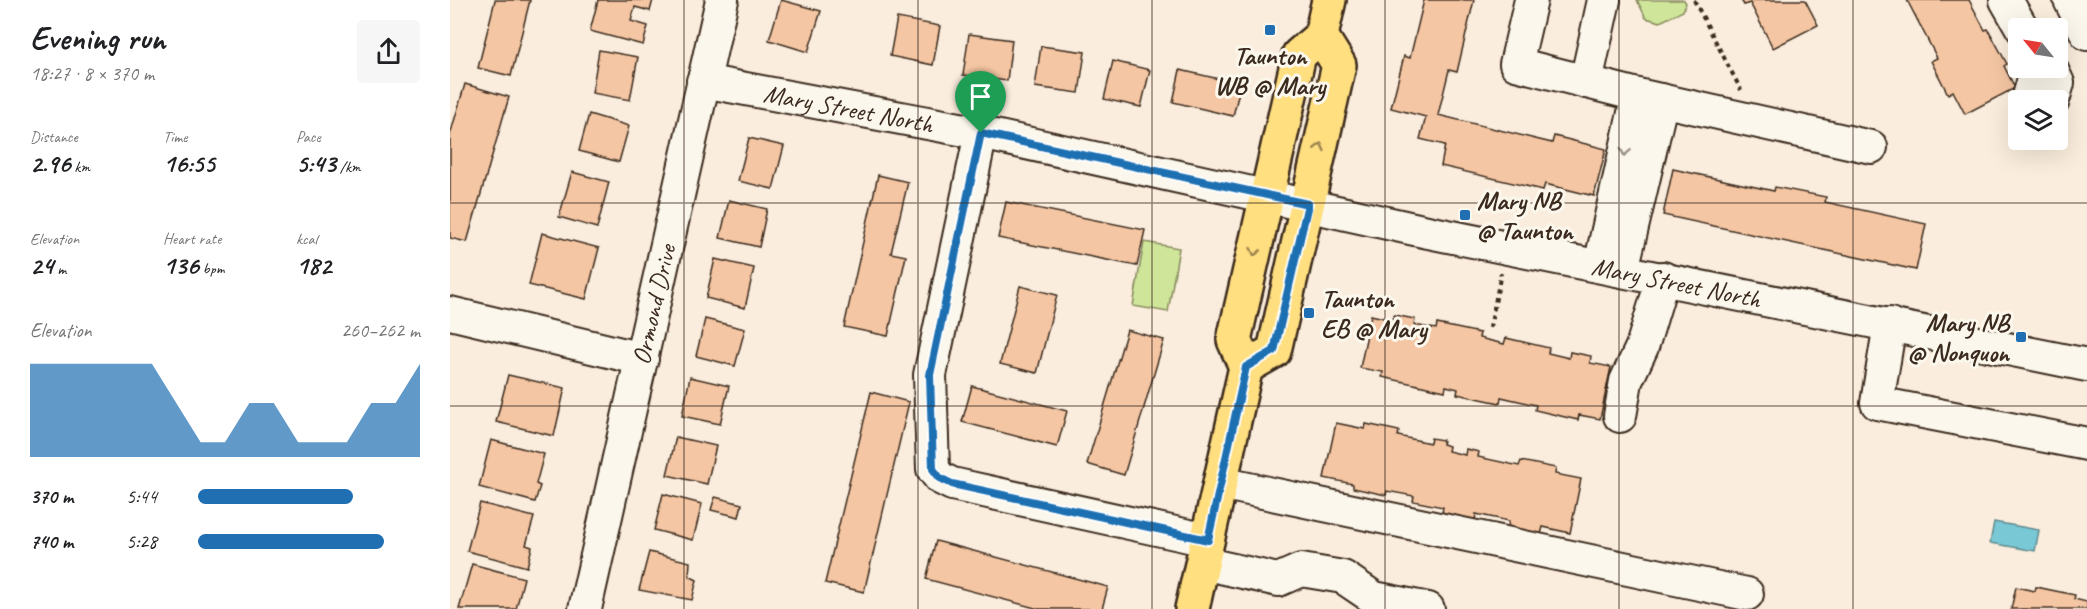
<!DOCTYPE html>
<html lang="en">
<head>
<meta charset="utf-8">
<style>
  :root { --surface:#fff; --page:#f6f6f6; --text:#202124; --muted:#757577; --accent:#1f6fb2 }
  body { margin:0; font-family:Caveat,sans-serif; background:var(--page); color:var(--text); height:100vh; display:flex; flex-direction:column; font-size:22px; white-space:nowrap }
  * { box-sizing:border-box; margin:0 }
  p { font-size:20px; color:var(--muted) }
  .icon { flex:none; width:33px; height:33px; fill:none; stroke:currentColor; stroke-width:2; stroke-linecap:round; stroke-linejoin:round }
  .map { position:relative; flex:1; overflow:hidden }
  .drawer { display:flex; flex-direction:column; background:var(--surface); width:450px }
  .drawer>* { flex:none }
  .needle { width:39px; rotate:300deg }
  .controls { position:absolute; left:1558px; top:18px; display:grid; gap:12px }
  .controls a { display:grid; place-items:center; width:60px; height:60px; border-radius:6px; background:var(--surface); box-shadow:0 6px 24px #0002; font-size:30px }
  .pin { position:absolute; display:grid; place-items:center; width:51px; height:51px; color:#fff; margin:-62px -26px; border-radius:50% 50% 50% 0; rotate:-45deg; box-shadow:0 0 6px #0007 }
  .pin .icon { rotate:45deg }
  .round { display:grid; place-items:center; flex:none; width:63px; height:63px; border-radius:6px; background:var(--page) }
  .overview { display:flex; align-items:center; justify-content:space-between; height:102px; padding:0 30px }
  h1 { font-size:33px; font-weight:700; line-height:45px }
  .figures { display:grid; grid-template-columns:repeat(3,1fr); gap:9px; height:102px; padding:6px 30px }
  .figures div { display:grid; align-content:center }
  .figures b { font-size:26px; font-weight:700 }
  .figures small { font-size:16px; font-weight:400 }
  .figures p { font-size:16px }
  .chart { height:168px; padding:12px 30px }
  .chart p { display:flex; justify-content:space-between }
  .chart svg { width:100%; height:108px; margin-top:6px; fill:var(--accent); opacity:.7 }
  ul { padding:0 30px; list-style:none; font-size:20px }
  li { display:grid; grid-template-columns:96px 72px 1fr; align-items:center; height:45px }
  li i { height:15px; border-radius:8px; background:var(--accent) }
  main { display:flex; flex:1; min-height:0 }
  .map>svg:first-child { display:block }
  .green { fill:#cfe59a; stroke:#85885c; stroke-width:1.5 }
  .water { fill:#79c8d6; stroke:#60898c; stroke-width:1.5 }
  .building { fill:#f4c6a3; stroke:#3b2a1e; stroke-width:1.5 }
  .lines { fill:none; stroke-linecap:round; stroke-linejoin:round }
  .minor-casing { stroke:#3b2a1e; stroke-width:36 }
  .major-casing { stroke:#3b2a1e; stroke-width:38 }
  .path { stroke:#3b2a1e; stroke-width:4; stroke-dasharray:4.5 4.5; stroke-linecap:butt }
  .minor { stroke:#fbf7ec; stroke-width:32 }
  .major { stroke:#ffdf80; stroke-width:33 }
  .oneway { stroke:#9d844f }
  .oneway2 { stroke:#9b9085 }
  .route-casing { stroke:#fff; stroke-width:12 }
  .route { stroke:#1f6fb2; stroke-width:8 }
  .grid { fill:none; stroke:#3b2a1e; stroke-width:1.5; stroke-opacity:0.55 }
  .poi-dot { fill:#1f6fb2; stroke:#fbf7ec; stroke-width:2 }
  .labels { text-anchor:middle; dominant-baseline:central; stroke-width:6; stroke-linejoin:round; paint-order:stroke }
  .poi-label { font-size:26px; font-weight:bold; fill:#3b2a1e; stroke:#fbf7ec; text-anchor:start }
  .street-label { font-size:26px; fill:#3b2a1e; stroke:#fbf7ec }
</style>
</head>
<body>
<main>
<section class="drawer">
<div class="overview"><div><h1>Evening run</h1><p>18:27 · 8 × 370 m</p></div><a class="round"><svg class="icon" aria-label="share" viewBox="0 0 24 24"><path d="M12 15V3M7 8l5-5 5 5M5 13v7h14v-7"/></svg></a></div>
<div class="figures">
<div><p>Distance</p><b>2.96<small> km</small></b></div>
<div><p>Time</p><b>16:55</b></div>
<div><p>Pace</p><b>5:43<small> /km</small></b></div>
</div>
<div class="figures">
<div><p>Elevation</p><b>24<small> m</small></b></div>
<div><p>Heart rate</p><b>136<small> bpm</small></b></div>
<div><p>kcal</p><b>182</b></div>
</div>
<div class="chart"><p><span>Elevation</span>260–262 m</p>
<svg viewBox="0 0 160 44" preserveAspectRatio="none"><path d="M0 44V6L10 6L20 6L30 6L40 6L50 6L60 22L70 38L80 38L90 22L100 22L110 38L120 38L130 38L140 22L150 22L160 6V44z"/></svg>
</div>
<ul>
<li><b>370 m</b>5:44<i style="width:70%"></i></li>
<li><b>740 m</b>5:28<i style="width:84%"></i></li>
</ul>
</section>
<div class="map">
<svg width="1637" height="609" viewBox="0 0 1637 609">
  <rect width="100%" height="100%" fill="#faeddd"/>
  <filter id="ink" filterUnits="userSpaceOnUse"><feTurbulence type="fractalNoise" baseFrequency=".0167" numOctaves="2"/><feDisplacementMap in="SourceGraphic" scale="12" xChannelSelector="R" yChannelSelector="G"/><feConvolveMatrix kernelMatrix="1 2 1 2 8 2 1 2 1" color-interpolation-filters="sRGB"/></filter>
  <g filter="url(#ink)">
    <g class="green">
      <polygon points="1187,0 1234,0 1236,3 1233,11 1210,22 1196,18"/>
      <polygon points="694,242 729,248 718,312 683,306"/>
    </g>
    <polygon class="water" points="1544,522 1589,530 1585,551 1540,543"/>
    <g class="building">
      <polygon points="45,0 80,0 61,76 28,68"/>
      <polygon points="148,0 203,0 200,11 185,7 181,21 198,26 193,45 140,31"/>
      <polygon points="331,0 371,11 358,52 319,40"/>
      <polygon points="974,0 1024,0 1007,72 999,70 988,115 1102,143 1104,136 1156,149 1144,196 1095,184 1093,190 991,166 995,145 970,139 976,117 941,108 954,56 960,58"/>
      <polygon points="1291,0 1355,0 1368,25 1323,48 1300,3 1294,5"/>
      <polygon points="1457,0 1519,0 1535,30 1538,29 1557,64 1554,66 1565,88 1515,114 1503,91 1498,94 1481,61 1487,58"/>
      <polygon points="447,18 490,26 483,65 440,56"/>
      <polygon points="519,34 562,40 557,81 513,75"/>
      <polygon points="591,46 635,52 629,93 585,87"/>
      <polygon points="149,50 188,57 180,100 142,93"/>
      <polygon points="663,61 700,70 691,107 654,99"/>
      <polygon points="730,70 791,84 783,116 723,102"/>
      <polygon points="15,84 59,97 17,242 0,238 0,135"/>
      <polygon points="139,114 179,126 169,162 129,151"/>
      <polygon points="299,138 334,146 323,189 288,181"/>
      <polygon points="1223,169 1324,191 1325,187 1376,197 1375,202 1476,224 1466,270 1213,215"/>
      <polygon points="122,172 159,182 147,228 109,217"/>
      <polygon points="428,175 458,182 441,253 456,256 438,336 394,327"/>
      <polygon points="279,200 317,209 309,247 270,238"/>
      <polygon points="556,202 695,230 687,266 548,238"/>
      <polygon points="92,233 149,248 136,299 79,285"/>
      <polygon points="265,259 304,268 295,308 256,298"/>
      <polygon points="570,286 607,295 587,373 550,364"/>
      <polygon points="921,315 943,320 944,315 965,319 964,325 986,329 987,324 1030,333 1029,338 1054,344 1056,338 1099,348 1098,353 1119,358 1120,352 1141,356 1140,363 1161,367 1150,419 1129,415 1128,420 1085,410 1086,405 1051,397 1050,403 1007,394 1008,389 996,386 995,391 932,377 933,372 910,368"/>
      <polygon points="255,319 295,329 285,366 246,356"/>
      <polygon points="677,330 714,340 674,475 637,464"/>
      <polygon points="58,375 115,388 104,436 46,422"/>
      <polygon points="240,377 279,386 270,424 232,416"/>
      <polygon points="522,386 617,411 607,447 512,422"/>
      <polygon points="421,392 459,402 414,592 375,583"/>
      <polygon points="886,423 915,429 916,424 949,431 948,436 980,443 981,438 993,440 992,444 999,446 998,451 1015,455 1016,449 1029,452 1028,457 1069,466 1071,461 1106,468 1105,474 1131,479 1120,533 1093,527 1091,534 1058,527 1059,521 1026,514 1025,520 992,513 993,507 963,501 964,496 937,491 936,495 903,488 903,484 874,478"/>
      <polygon points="226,437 266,446 257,484 217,475"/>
      <polygon points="41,440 94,454 86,484 90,486 85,502 29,487"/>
      <polygon points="213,494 252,504 243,540 204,530"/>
      <polygon points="265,497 292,504 289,517 261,510"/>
      <polygon points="30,503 84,517 76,545 82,547 77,567 17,551"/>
      <polygon points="486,541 658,587 652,609 589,609 476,579"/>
      <polygon points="199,552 240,562 239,576 247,580 242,600 189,590"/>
      <polygon points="22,564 74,578 66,609 9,609"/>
      <polygon points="1566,587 1585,591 1586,587 1625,595 1624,599 1637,602 1637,609 1561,609"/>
    </g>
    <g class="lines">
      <g class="minor-casing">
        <g id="minor">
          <polyline points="1081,0 1066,64 1188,95 1421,147"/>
          <polyline points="1556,0 1572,28"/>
          <polyline points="1620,0 1637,34"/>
          <polyline points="1601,68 1608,83 1603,100"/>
          <path id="s1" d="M253,81L531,133L973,231L1637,365"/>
          <polyline points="1136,82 1154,0"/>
          <polyline points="1578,100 1587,68"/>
          <polyline points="531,133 480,375 483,469 490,478 502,484 757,540"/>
          <polyline points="1150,266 1188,95"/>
          <polyline points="1172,270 1212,100"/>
          <polyline points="0,313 192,359"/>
          <polyline points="1440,324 1427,403 1637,444"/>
          <polyline points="1170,416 1176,381 1192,347 1213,278"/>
          <polyline points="770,483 1297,594"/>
          <polyline points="752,563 828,580 851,570 893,577 924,598 978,609"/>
          <path id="s2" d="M135,609L272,0"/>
        </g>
      </g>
      <g class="major-casing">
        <g id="major">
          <polyline points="796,367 824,351 889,65 871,36"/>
          <polyline points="742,609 796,367 784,340 849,55 871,36 879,0"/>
        </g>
      </g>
      <g class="path">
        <polyline points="1244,0 1291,90"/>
        <polyline points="1040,328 1051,273"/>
      </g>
      <use href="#minor" class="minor"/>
      <use href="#major" class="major"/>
    </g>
    <defs><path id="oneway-chevron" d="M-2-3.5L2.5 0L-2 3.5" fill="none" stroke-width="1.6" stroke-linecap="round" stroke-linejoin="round" transform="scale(1.5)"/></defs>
    <g class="oneway">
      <use href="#oneway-chevron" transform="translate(870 147) rotate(-77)"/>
      <use href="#oneway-chevron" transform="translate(805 252) rotate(103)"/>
    </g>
    <use class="oneway2" href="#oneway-chevron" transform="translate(1175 152) rotate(102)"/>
  </g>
  <g class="lines" filter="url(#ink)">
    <g class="route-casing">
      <polygon id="route" points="531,133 858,204 824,351 796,367 758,540 502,484 490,478 483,469 480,375"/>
    </g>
    <use href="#route" class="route"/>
  </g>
  <path class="grid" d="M234,0V609M468,0V609M702,0V609M935,0V609M1169,0V609M1403,0V609M0,203H1637M0,406H1637"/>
  <g class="poi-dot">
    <rect x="814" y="24" width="12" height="12" rx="3"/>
    <rect x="1009" y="209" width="12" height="12" rx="3"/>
    <rect x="853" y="307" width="12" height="12" rx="3"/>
    <rect x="1565" y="331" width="12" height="12" rx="3"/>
  </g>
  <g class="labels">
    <g class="poi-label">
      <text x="820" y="55" text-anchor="middle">Taunton<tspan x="820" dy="30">WB @ Mary</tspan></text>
      <text x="1027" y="200">Mary NB<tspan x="1027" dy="30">@ Taunton</tspan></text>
      <text x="871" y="298">Taunton<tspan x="871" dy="30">EB @ Mary</tspan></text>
      <text x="1559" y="322" text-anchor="end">Mary NB<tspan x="1559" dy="30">@ Nonquon</tspan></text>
    </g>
    <g class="street-label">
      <text stroke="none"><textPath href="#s1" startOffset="148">Mary Street North</textPath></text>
      <text stroke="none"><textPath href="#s1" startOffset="994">Mary Street North</textPath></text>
      <text stroke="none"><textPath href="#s2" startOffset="312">Ormond Drive</textPath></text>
    </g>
  </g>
</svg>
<div class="controls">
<a><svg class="needle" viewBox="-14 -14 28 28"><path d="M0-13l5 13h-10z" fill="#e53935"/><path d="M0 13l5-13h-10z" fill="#757577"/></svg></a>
<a><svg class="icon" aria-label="layers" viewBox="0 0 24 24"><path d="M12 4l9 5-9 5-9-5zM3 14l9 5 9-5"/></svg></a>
</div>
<div class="pin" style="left:531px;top:133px;background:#1e9e55"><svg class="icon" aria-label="arrive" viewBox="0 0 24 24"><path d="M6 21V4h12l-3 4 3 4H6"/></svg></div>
</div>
</main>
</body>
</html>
